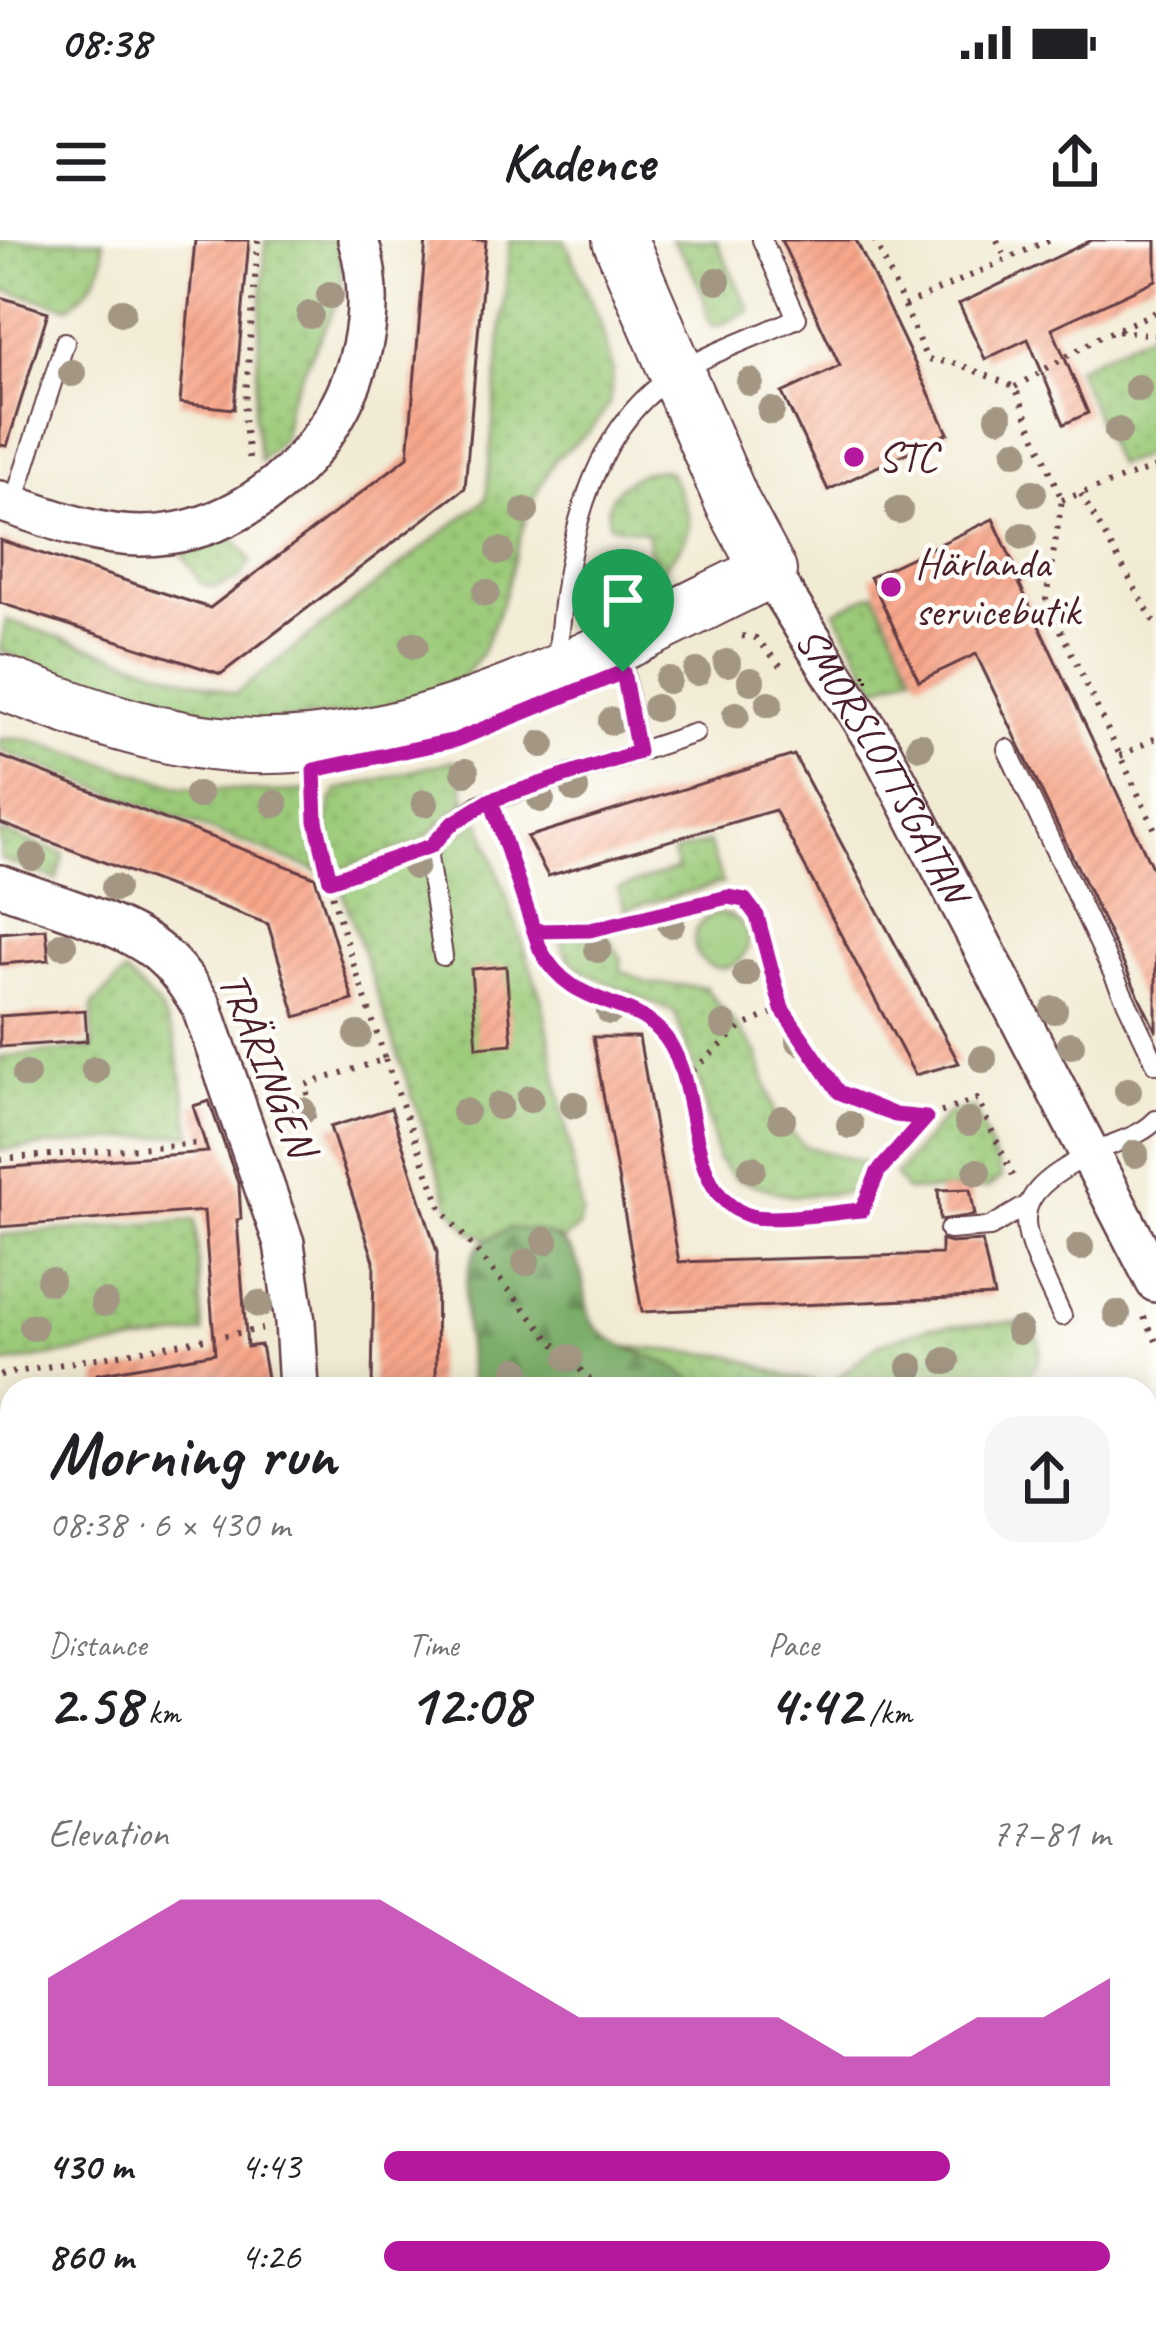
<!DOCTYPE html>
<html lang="en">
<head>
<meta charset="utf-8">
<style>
  :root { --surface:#fff; --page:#f6f6f6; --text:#202124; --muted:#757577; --accent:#b5179e }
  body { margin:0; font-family:Caveat,sans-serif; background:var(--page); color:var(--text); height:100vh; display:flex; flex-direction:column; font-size:45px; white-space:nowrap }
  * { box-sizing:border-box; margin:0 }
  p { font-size:39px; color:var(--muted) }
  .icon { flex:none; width:66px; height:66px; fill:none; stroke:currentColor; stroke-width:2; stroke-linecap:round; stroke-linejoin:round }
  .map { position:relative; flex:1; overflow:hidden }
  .sheet { position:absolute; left:0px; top:1137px; width:1158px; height:951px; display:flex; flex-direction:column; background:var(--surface); border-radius:36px 36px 0 0; box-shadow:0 6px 30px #0003 }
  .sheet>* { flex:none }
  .pin { position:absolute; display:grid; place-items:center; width:102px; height:102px; color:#fff; margin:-123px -51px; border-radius:50% 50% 50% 0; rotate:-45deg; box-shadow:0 0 12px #0007 }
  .pin .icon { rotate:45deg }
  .round { display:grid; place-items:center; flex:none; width:126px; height:126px; border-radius:36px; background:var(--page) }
  .headline { display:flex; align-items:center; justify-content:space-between; height:204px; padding:0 48px }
  h1 { font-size:66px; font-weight:700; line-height:90px }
  .figures { display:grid; grid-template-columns:repeat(3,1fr); gap:18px; height:204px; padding:12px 48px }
  .figures div { display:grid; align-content:center }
  .figures b { font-size:60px; font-weight:700 }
  .figures small { font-size:33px; font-weight:400 }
  .figures p { font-size:33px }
  .chart { height:336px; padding:24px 48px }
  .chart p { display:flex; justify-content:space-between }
  .chart svg { width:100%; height:216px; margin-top:12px; fill:var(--accent); opacity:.7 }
  ul { padding:0 48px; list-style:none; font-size:39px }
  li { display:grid; grid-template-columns:192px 144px 1fr; align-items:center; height:90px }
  li i { height:30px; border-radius:15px; background:var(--accent) }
  .status { display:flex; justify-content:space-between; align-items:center; height:84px; padding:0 60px; background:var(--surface); direction:ltr }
  .status svg { height:33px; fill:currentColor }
  header { display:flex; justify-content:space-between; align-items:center; height:156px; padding:0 48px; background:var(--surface); font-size:54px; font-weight:700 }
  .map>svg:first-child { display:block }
  .grass { fill:url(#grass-dots); stroke:#727452; stroke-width:3 }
  .forest { fill:url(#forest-firs); stroke:#63664a; stroke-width:3 }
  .park { fill:url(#park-tufts); stroke:#727452; stroke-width:3 }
  .building { fill:url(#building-hatch) }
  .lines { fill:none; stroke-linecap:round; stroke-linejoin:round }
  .lane-casing { stroke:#633e44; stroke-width:22 }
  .street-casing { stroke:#633e44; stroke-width:44 }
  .secondary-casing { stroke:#633e44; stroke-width:58 }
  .path { stroke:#633e44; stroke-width:6; stroke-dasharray:3 9; stroke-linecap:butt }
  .lane { stroke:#fff; stroke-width:18 }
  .street { stroke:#fff; stroke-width:39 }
  .secondary { stroke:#fff; stroke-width:54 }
  .tree { fill:#a39784 }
  .route-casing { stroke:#fff; stroke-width:24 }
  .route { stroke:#b5179e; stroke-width:15 }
  .poi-dot { fill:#b5179e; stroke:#fdfcf7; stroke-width:4.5 }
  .labels { text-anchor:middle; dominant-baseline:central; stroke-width:9; stroke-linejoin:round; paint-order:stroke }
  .poi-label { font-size:42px; fill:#4a1f2b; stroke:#fdfcf7; text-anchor:start }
  .street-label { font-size:42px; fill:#4a1f2b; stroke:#fdfcf7 }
</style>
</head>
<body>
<div class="status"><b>08:38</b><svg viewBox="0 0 49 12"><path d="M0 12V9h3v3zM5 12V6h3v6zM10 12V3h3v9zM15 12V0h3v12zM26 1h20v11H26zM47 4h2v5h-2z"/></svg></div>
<header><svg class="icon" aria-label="menu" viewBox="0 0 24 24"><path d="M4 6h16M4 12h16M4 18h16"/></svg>Kadence<svg class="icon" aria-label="share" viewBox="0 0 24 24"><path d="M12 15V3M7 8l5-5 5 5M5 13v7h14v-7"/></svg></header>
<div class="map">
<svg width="1156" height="2087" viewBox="0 0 1156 2087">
  <defs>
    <pattern id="grass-dots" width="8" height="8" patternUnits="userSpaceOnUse" patternTransform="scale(3)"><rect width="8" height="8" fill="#9bca79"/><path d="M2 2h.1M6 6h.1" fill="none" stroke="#87ad69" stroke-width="1.8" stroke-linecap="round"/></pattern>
    <pattern id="forest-firs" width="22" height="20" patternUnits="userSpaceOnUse" patternTransform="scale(3)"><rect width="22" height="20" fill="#7cae69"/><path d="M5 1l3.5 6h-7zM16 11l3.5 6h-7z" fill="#688d57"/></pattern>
    <pattern id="park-tufts" width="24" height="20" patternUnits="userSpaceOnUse" patternTransform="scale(3)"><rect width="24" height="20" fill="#9bca79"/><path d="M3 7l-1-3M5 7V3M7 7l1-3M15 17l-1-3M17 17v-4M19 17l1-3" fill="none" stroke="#87ad69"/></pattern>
    <pattern id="building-hatch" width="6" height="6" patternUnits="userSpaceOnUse" patternTransform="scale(3)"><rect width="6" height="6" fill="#f8a78b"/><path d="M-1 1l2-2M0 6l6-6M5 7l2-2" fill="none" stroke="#d68f78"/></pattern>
  </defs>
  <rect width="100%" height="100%" fill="#fdfcf7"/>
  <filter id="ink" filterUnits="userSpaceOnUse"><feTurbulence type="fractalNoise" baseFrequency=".00833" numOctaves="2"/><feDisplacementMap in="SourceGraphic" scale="24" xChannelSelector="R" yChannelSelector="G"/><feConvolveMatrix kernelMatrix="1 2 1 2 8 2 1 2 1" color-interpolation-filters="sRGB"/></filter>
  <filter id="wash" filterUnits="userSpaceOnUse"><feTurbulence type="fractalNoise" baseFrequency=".004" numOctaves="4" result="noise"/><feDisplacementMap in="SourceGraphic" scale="48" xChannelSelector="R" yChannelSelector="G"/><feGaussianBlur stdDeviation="2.7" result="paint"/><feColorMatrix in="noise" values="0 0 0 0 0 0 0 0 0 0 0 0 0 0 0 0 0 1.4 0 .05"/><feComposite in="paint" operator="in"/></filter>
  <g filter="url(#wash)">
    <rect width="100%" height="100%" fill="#f2ebd4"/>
    <g class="grass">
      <path d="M0,0H103C107,29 91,49 69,67L0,49Z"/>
      <polygon points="266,0 337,0 342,35 338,60 288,163 284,197 260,221 254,176"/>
      <polygon points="510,0 565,0 600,82 613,130 610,163 590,191 555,219 528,269 502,363 481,414 459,442 383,471 250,483 175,474 95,451 0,410 6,380 235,454 486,259"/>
      <path d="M671,0H716L750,71L718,86L711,85C705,75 707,67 703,55C695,35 686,16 671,0Z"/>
      <polygon points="1156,89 1156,212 1116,225 1076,128"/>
      <path d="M663,229L669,232C695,286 700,286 659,333L651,328L647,292L610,285C599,253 635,230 663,229Z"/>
      <polygon points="225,297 235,299 251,321 240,338 215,348 201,343 183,316 191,309"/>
      <polygon points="875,353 913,433 877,448 835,371"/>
      <polygon points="0,499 26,499 182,547 269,552 319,550 310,587 320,632 0,510"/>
      <path d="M454,520L467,561L419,602L336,631C328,600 321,579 337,550Z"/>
      <path d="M480,580L542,760L582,973L579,987L564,1000C534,989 519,984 489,999L471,992L451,968L339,643C390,627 437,612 480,580Z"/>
      <polygon points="0,592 64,614 57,640 0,619"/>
      <polygon points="708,602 723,643 625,669 618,649 677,629 673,613"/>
      <polygon points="606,694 622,719 620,729 647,743 705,747 757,812 775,874 804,906 872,925 862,952 790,956 735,939 718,920 700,845 675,773 580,730 569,720 560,701 577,696"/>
      <polygon points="125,733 158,766 174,797 192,893 0,910 0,817 93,808 92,766"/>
      <polygon points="974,868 1002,937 988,948 906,951 895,935 947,874"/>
      <polygon points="195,980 203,1093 0,1124 0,995"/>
      <path d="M1022,1082C1057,1102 1038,1134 1008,1149H704L675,1128L627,1107L734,1116L786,1136L830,1144L880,1103L930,1087Z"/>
      <polygon points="12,1220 12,1370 0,1374 0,1222"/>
      <polygon points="12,1469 12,1607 0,1613 0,1473"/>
    </g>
    <g class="forest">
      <path d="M510,988C560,993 577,1002 585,1053C586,1064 589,1080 597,1088C617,1108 650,1114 673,1127C684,1133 694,1142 704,1149H471C468,1112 456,1039 478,1008C486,998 500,993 510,988Z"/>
      <polygon points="396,2076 1044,2076 1036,2087 383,2087"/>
    </g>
    <circle class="park" cx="721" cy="701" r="27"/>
    <g id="blocks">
      <g class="building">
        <polygon points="195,0 249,0 234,169 180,163"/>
        <polygon points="426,0 486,0 465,248 221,434 0,363 0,300 210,368 408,217"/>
        <polygon points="781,0 856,0 948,193 828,250 782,153 840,126"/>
        <polygon points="1092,0 1156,0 1156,40 1052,88 1088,173 1064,184 1028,99 985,119 959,64"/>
        <polygon points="0,57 48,72 7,206 0,205"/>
        <polygon points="993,279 1022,342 1019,343 1156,636 1156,792 976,414 919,441 870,337"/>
        <polygon points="794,515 959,823 915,835 775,570 548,636 527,597"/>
        <polygon points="0,516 315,637 353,760 296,777 268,684 0,583"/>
        <polygon points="46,689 49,720 0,724 0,693"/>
        <polygon points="506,726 512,804 477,807 471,729"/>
        <polygon points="85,770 87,801 0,807 0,776"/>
        <polygon points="593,797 639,797 679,1022 941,1014 941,1000 950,1003 982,1001 994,1056 642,1072"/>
        <polygon points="209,861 239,946 241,979 237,980 247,1107 261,1105 269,1149 98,1149 97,1134 215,1113 204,971 0,987 0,928 208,912 193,866"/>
        <polygon points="391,868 437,1012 436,1149 372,1149 374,1021 330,887"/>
        <polygon points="970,949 975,975 940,980 938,950"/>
      </g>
    </g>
  </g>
  <g filter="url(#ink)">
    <use href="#blocks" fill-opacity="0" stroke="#633e44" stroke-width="3"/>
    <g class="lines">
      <g class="lane-casing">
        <g id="lane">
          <polyline points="13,265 65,102"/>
          <polyline points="613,413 624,432 638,512"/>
          <path d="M557,425C564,325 582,195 673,136C710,112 757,97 797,78L762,0"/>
          <polyline points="1007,509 1156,824"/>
          <path d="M443,716L428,617C435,592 460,578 481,564L695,493"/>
          <polyline points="949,990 990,987 1026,966"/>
          <path d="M1062,1076C1018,980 996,958 1106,907C1124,899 1143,894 1156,880"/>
          <polyline points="145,2076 150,2087"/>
        </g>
      </g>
      <g class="street-casing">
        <g id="street">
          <path d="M0,261C45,276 93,296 141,296C285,295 401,138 358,0"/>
          <path id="s1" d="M769,331L883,514L1156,1042"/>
          <path d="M0,645C45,662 124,683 159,713C177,728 189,746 201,765L284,1003L295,1082L299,1149"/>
          <polyline points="0,1836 12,1833"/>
          <polyline points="1146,2048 1156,2034"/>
          <polyline points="1119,2087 1127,2076"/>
        </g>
      </g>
      <g class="secondary-casing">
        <path id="secondary" d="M0,442C67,467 139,494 210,503C403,527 601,412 769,331L733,264L620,0"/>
      </g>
      <g class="path">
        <polyline points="875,0 927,119 958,124 1015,147 1062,260 1046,359 1156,592"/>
        <polyline points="997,0 1006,18"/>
        <polyline points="904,66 1049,0"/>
        <polyline points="1118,91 1156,95"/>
        <polyline points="1015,147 1098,98 1156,72"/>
        <polyline points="249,218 244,177 258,0"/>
        <polyline points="1081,254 1156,385"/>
        <polyline points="1062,260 1156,227"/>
        <polyline points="742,396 756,398 782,427"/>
        <polyline points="1120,516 1156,498"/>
        <polyline points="500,587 540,709 552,731 585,754 662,793 682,835 706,934 723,961 753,977 862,970 878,932 926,878"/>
        <polyline points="330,640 406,615"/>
        <polyline points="534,691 590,690 728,657 745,660 757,676 782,769 839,852 894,875 926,878 977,859 1015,940"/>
        <polyline points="385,819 442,970 549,1098 599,1149"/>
        <polyline points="682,835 692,831 743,786 782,769"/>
        <path d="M279,889L313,879L305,845L385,819C358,731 318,639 314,546"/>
        <polyline points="0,919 214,902"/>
        <polyline points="1144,1077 1156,1101"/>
        <polyline points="0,1135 262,1089"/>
        <polyline points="0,1385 12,1381"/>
        <polyline points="0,1639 12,1632"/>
        <polyline points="1146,1994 1156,1979"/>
        <polyline points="720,2076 725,2087"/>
        <polyline points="518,2087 530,2076"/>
        <polyline points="781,2087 783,2076"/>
      </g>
      <use href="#lane" class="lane"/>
      <use href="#street" class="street"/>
      <use href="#secondary" class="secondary"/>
    </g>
    <g class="tree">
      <circle cx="717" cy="41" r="14"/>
      <circle cx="330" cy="55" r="14"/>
      <circle cx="122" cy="72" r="14"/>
      <circle cx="310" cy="75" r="14"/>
      <circle cx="72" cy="133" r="14"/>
      <circle cx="750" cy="142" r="14"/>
      <circle cx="1138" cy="148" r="14"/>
      <circle cx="771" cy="171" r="14"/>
      <circle cx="999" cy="177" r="14"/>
      <circle cx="1118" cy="191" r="14"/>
      <circle cx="1016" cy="212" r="14"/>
      <circle cx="1033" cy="253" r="14"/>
      <circle cx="899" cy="270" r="14"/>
      <circle cx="525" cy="271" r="14"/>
      <circle cx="1023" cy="296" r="14"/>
      <circle cx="500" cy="311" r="14"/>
      <circle cx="486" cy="353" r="14"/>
      <circle cx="414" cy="405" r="14"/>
      <circle cx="727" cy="423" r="14"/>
      <circle cx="697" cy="432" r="14"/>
      <circle cx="668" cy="440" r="14"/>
      <circle cx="751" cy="441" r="14"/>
      <circle cx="769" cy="464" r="14"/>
      <circle cx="656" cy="468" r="14"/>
      <circle cx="736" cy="475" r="14"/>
      <circle cx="612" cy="481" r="14"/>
      <circle cx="542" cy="504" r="14"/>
      <circle cx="920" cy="506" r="14"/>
      <circle cx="465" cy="532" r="14"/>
      <circle cx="575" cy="549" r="14"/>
      <circle cx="198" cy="555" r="14"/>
      <circle cx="541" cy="559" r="14"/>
      <circle cx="425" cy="563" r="14"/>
      <circle cx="275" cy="564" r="14"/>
      <circle cx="33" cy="617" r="14"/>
      <circle cx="415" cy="626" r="14"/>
      <circle cx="115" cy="648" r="14"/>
      <circle cx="671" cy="684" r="14"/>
      <circle cx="63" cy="705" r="14"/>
      <circle cx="598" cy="709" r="14"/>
      <circle cx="746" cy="734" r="14"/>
      <circle cx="1054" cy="770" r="14"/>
      <circle cx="610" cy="771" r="14"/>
      <circle cx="724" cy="785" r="14"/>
      <circle cx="358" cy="795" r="14"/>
      <circle cx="800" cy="801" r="14"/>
      <circle cx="1071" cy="805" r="14"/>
      <circle cx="983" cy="819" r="14"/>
      <circle cx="95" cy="830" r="14"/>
      <circle cx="26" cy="835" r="14"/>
      <circle cx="1128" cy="851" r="14"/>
      <circle cx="530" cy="859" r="14"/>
      <circle cx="574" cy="865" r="14"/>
      <circle cx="499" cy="866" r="14"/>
      <circle cx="302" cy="871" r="14"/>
      <circle cx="465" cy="872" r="14"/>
      <circle cx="782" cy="879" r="14"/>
      <circle cx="968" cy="882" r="14"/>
      <circle cx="850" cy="885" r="14"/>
      <circle cx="1135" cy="914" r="14"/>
      <circle cx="752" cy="929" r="14"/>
      <circle cx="977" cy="932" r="14"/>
      <circle cx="545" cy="1001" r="14"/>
      <circle cx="1080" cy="1007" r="14"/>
      <circle cx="526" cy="1022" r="14"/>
      <circle cx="50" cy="1041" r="14"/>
      <circle cx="104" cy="1063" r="14"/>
      <circle cx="259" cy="1064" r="14"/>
      <circle cx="1117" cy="1074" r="14"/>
      <circle cx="33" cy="1087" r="14"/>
      <circle cx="1019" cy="1091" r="14"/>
      <circle cx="569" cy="1118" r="14"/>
      <circle cx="946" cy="1121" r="14"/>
      <circle cx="911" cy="1127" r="14"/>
      <circle cx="517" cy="1130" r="14"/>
    </g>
  </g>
  <g class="lines" filter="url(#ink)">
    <g class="route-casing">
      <path id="route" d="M623,432L456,500L314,530L316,581L330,640L431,606L452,584L491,560L540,709C572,769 623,754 660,791C706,838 678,954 751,976C772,982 837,972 862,970L878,932L926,878L895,875L839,852L782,769L757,676L745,660L728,657L590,690L534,691L491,560L638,512L623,432"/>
    </g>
    <use href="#route" class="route"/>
  </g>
  <g class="poi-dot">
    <circle cx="854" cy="217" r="12"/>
    <circle cx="891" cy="347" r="12"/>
  </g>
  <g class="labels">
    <g class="poi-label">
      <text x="878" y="217">STC</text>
      <text x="915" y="323">Härlanda<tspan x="915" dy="48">servicebutik</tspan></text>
    </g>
    <g class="street-label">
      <text stroke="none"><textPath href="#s1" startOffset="225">SMÖRSLOTTSGATAN</textPath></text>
      <text transform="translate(267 824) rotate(68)">TRÄRINGEN</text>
    </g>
  </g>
</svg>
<div class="pin" style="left:623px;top:432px;background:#1e9e55"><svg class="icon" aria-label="arrive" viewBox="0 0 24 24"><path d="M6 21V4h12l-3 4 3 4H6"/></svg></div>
<section class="sheet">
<div class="headline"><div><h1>Morning run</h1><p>08:38 · 6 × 430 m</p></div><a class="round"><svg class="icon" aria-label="share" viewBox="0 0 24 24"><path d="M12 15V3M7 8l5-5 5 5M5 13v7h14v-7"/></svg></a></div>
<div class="figures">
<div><p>Distance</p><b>2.58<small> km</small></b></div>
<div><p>Time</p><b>12:08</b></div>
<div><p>Pace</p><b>4:42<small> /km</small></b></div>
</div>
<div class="chart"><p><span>Elevation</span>77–81 m</p>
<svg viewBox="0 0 160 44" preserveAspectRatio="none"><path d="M0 44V22L10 14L20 6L30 6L40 6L50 6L60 14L70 22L80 30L90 30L100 30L110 30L120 38L130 38L140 30L150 30L160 22V44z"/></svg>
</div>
<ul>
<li><b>430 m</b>4:43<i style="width:78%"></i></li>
<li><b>860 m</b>4:26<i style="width:100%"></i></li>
</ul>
</section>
</div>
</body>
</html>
